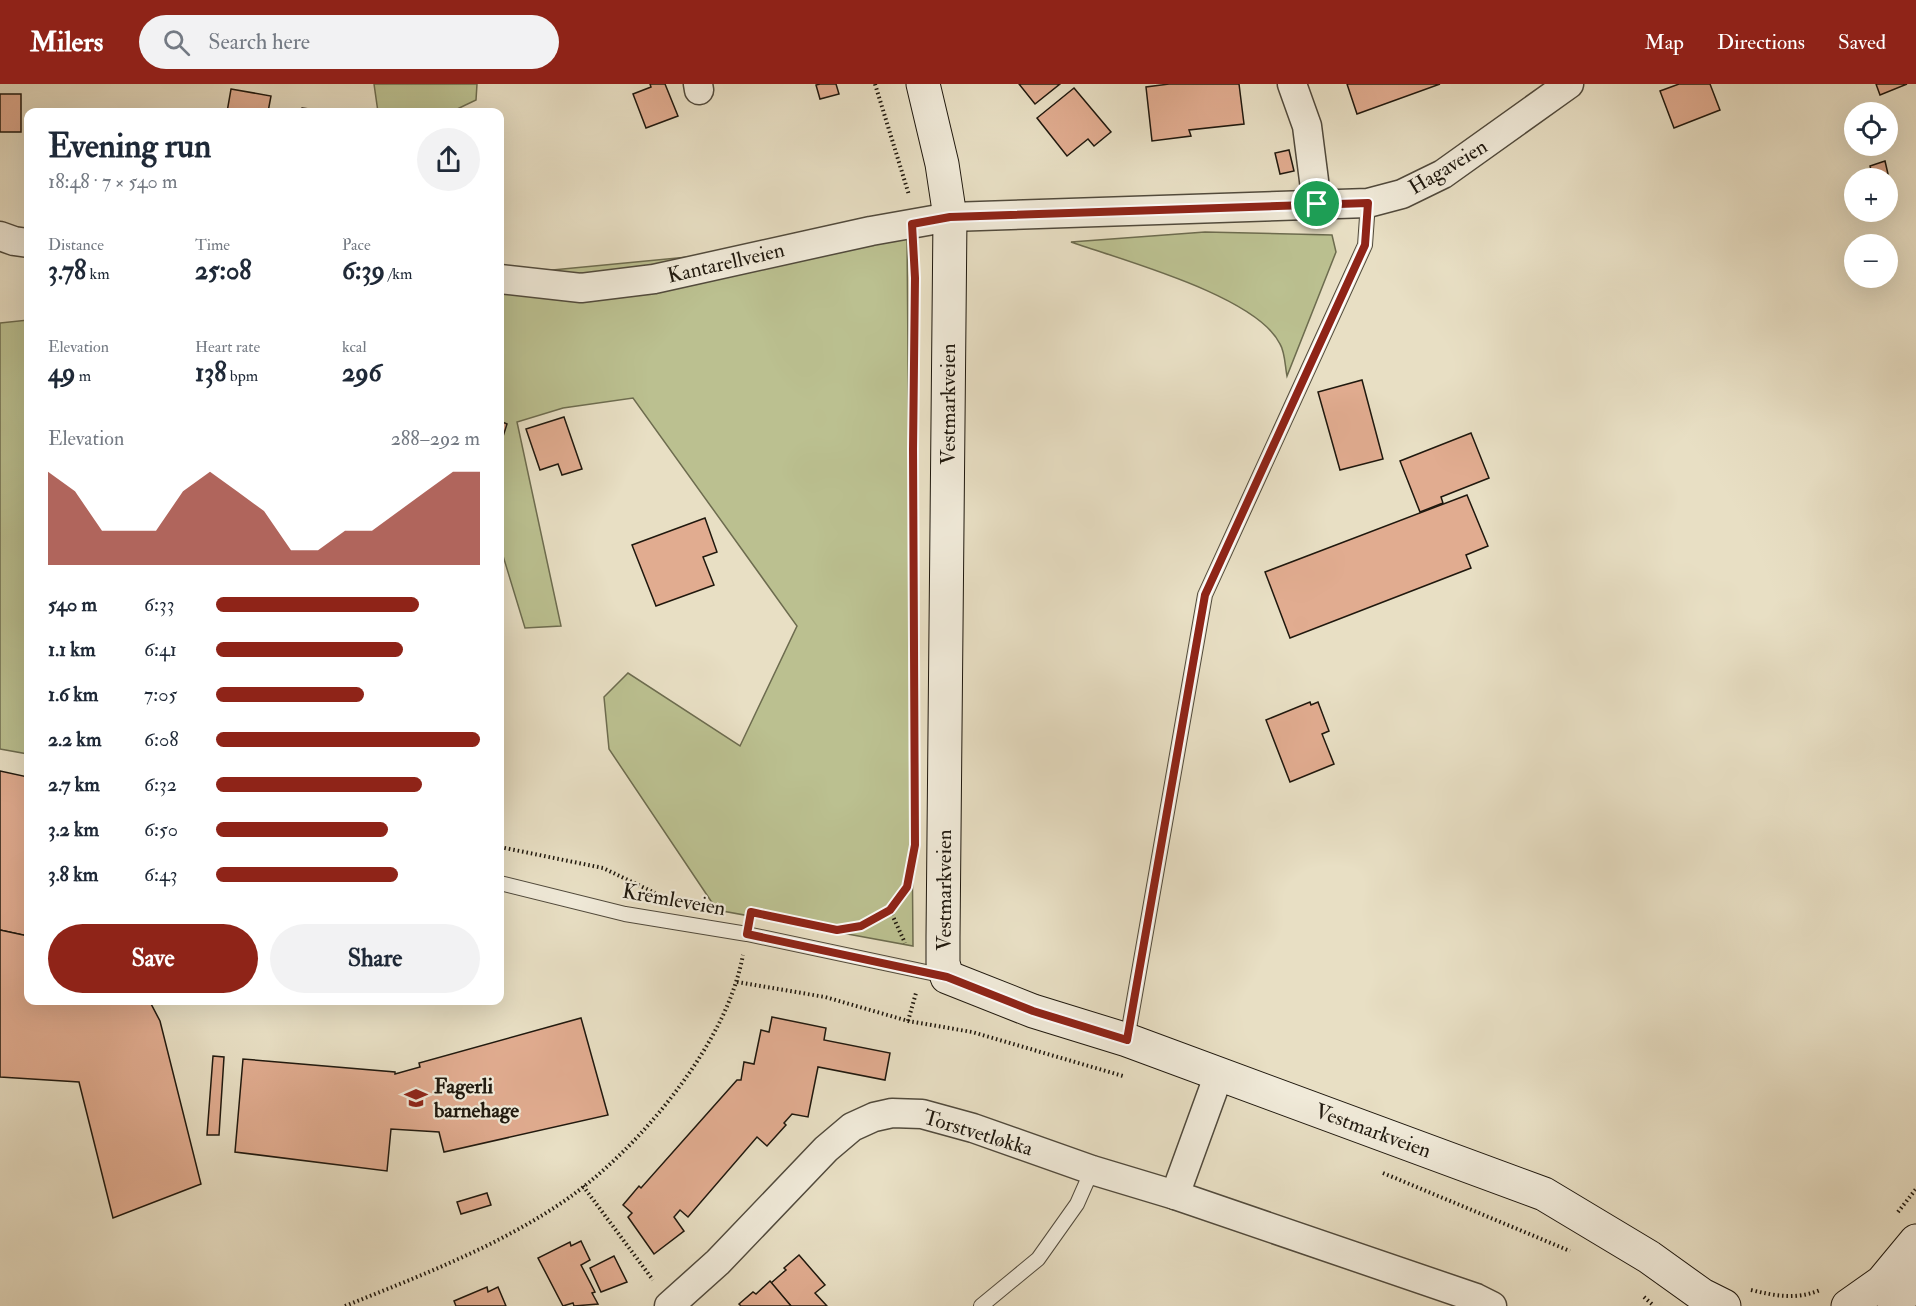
<!DOCTYPE html>
<html lang="en">
<head>
<meta charset="utf-8">
<style>
  :root { --surface:#fff; --page:#f2f2f3; --text:#1f2937; --muted:#747a83; --accent:#8f2418 }
  body { margin:0; font-family:"IM FELL Double Pica",serif; background:var(--page); color:var(--text); height:100vh; display:flex; flex-direction:column; font-size:22px; white-space:nowrap }
  * { box-sizing:border-box; margin:0 }
  p { font-size:20px; color:var(--muted) }
  .icon { flex:none; width:33px; height:33px; fill:none; stroke:currentColor; stroke-width:2; stroke-linecap:round; stroke-linejoin:round }
  .map { position:relative; flex:1; overflow:hidden }
  .drawer { position:absolute; left:24px; top:24px; width:480px; height:897px; display:flex; flex-direction:column; background:var(--surface); border-radius:12px; box-shadow:0 6px 24px #0002 }
  .drawer>* { flex:none }
  .fabs { position:absolute; left:1844px; top:18px; display:grid; gap:12px }
  .fabs a { display:grid; place-items:center; width:54px; height:54px; border-radius:50%; background:var(--surface); box-shadow:0 6px 24px #0002; font-size:30px }
  .pin { position:absolute; display:grid; place-items:center; width:51px; height:51px; color:#fff; margin:-26px; border:3px solid #fff; border-radius:50%; box-shadow:0 2px 6px #0007 }
  .round { display:grid; place-items:center; flex:none; width:63px; height:63px; border-radius:32px; background:var(--page) }
  .summary { display:flex; align-items:center; justify-content:space-between; height:102px; padding:0 24px }
  h1 { font-size:33px; font-weight:700; line-height:45px }
  .stats { display:grid; grid-template-columns:repeat(3,1fr); gap:9px; height:102px; padding:6px 24px }
  .stats div { display:grid; align-content:center }
  .stats b { font-size:26px; font-weight:700 }
  .stats small { font-size:16px; font-weight:400 }
  .stats p { font-size:16px }
  .chart { height:168px; padding:12px 24px }
  .chart p { display:flex; justify-content:space-between }
  .chart svg { width:100%; height:108px; margin-top:6px; fill:var(--accent); opacity:.7 }
  .primary-button { display:flex; gap:12px; margin-top:auto; padding:12px 24px }
  .primary-button a { flex:1; height:69px; border-radius:36px; background:var(--accent); color:#fff; font-size:24px; font-weight:700; line-height:69px; text-align:center }
  .primary-button a+a { background:var(--page); color:var(--text) }
  ul { padding:0 24px; list-style:none; font-size:20px }
  li { display:grid; grid-template-columns:96px 72px 1fr; align-items:center; height:45px }
  li i { height:15px; border-radius:8px; background:var(--accent) }
  header { display:flex; align-items:center; gap:36px; box-sizing:border-box; height:84px; padding:0 30px; background:var(--accent); color:#fff }
  header strong { font-size:28px }
  nav { display:flex; gap:33px; margin-inline-start:auto; font-size:21px }
  .search { width:420px; height:54px; background:var(--page); display:flex; align-items:center; gap:15px; box-sizing:border-box; padding:0 21px; border-radius:33px; color:var(--muted); font-size:22px }
  .map>svg:first-child { display:block }
  .green { fill:#bbc090; stroke:#6d6c4f; stroke-width:1.5 }
  .building { fill:#e1ac90; stroke:#1f180e; stroke-width:1.5 }
  .lines { fill:none; stroke-linecap:round; stroke-linejoin:round }
  .lane-casing { stroke:#514a3c; stroke-width:16 }
  .street-casing { stroke:#514a3c; stroke-width:31 }
  .secondary-casing { stroke:#1f180e; stroke-width:35 }
  .path { stroke:#1f180e; stroke-width:4; stroke-dasharray:1.5 3; stroke-linecap:butt }
  .lane { stroke:#f0ead9; stroke-width:14 }
  .street { stroke:#f0ead9; stroke-width:28 }
  .secondary { stroke:#f0ead9; stroke-width:33 }
  .route-casing { stroke:#fff; stroke-width:12 }
  .route { stroke:#8f2418; stroke-width:8 }
  .labels { text-anchor:middle; dominant-baseline:central; stroke-width:4.5; stroke-linejoin:round; paint-order:stroke }
  .street-label { font-size:21px; fill:#1f180e; stroke:#f0ead9 }
  .poi-label { font-size:21px; font-weight:bold; fill:#1f180e; stroke:#f0ead9; text-anchor:start }
</style>
</head>
<body>
<header>
<strong>Milers</strong>
<div class="search"><svg class="icon" aria-label="search" viewBox="0 0 24 24"><circle cx="10" cy="10" r="6"/><path d="M15 15l6 6"/></svg>Search here</div>
<nav><a>Map</a><a>Directions</a><a>Saved</a></nav>
</header>
<div class="map">
<svg width="1916" height="1222" viewBox="0 0 1916 1222">
  <rect width="100%" height="100%" fill="#e8dfc4"/>
  <filter id="stains"><feTurbulence type="fractalNoise" baseFrequency=".00333" numOctaves="4"/><feColorMatrix values="0 0 0 0 .2 0 0 0 0 .09 0 0 0 0 .02 0 0 0 .5 -.17"/></filter>
  <radialGradient id="worn" r=".72"><stop offset=".6" stop-color="#630" stop-opacity="0"/><stop offset="1" stop-color="#630" stop-opacity=".3"/></radialGradient>
  <g class="green">
    <polygon points="374,0 477,0 476,16 451,28 378,28"/>
    <path d="M1205,148L1332,151L1336,168L1287,292C1285,282 1285,268 1280,260C1257,212 1122,176 1071,158Z"/>
    <polygon points="907,152 913,862 717,826 609,665 604,613 628,589 740,662 797,542 633,314 563,324 517,338 561,542 525,544 500,462 500,191"/>
    <polygon points="28,236 28,670 0,665 0,239"/>
  </g>
  <g class="building">
    <polygon points="650,0 665,0 678,32 646,44 633,10 651,3"/>
    <polygon points="820,0 836,0 839,10 820,15 816,1"/>
    <polygon points="1019,0 1060,0 1035,20"/>
    <polygon points="1169,0 1239,0 1244,40 1189,46 1191,52 1152,57 1146,3"/>
    <polygon points="1347,0 1440,0 1357,30"/>
    <polygon points="1679,0 1710,0 1720,26 1674,44 1660,7"/>
    <polygon points="1876,0 1907,0 1880,11"/>
    <polygon points="1074,4 1111,48 1094,62 1088,55 1067,72 1037,34"/>
    <polygon points="231,5 271,12 268,28 227,28"/>
    <rect x="0" y="10" width="21" height="38"/>
    <polygon points="302,24 332,28 301,28"/>
    <polygon points="1289,66 1294,87 1280,90 1275,69"/>
    <polygon points="1885,77 1888,90 1873,94 1870,82"/>
    <polygon points="1362,296 1383,375 1340,386 1318,308"/>
    <polygon points="564,333 582,385 562,391 558,380 540,386 526,345"/>
    <polygon points="500,337 507,340 500,362"/>
    <polygon points="1471,349 1489,394 1441,413 1443,419 1420,428 1400,377"/>
    <polygon points="1467,411 1488,462 1466,471 1471,484 1290,554 1265,488"/>
    <polygon points="705,434 717,468 703,473 714,501 656,522 632,461"/>
    <polygon points="1310,618 1311,621 1318,618 1329,647 1322,650 1334,680 1290,698 1266,636"/>
    <polygon points="0,687 28,693 28,852 0,846"/>
    <polygon points="0,846 28,852 28,916 149,916 160,937 201,1100 113,1134 79,998 0,993"/>
    <polygon points="772,933 826,944 824,956 890,969 885,996 818,983 808,1033 792,1030 784,1039 786,1041 767,1062 757,1053 688,1133 680,1126 674,1133 684,1147 654,1170 628,1133 632,1129 623,1121 639,1102 641,1104 737,996 741,996 744,978 754,980 761,946 769,948"/>
    <polygon points="581,934 608,1031 444,1068 439,1048 391,1045 387,1087 235,1068 243,975 395,988 395,990 420,983 419,979"/>
    <polygon points="213,972 224,973 219,1051 207,1051"/>
    <polygon points="487,1109 491,1121 461,1130 457,1118"/>
    <polygon points="581,1157 590,1176 581,1181 595,1208 592,1209 598,1220 574,1222 573,1219 563,1222 538,1174 570,1158 571,1162"/>
    <polygon points="799,1171 825,1201 815,1209 827,1222 791,1222 771,1199 786,1186 784,1184"/>
    <polygon points="614,1172 627,1198 601,1208 590,1184"/>
    <polygon points="770,1197 791,1222 741,1222 739,1220 753,1208 756,1210"/>
    <polygon points="487,1203 488,1208 498,1203 506,1222 456,1222 454,1217"/>
  </g>
  <g class="lines">
    <g class="lane-casing">
      <g id="lane">
        <polyline points="500,799 625,830 747,850 945,892"/>
        <polyline points="1127,956 1205,511 1365,161 1368,119"/>
        <polyline points="981,1222 1038,1175 1077,1120 1092,1086"/>
      </g>
    </g>
    <g class="street-casing">
      <g id="street">
        <polyline points="698,0 699,6"/>
        <polyline points="1292,0 1307,42 1317,120"/>
        <polyline points="0,152 14,157 28,159"/>
        <polyline points="500,195 581,204 654,195 871,147 950,133 1368,119 1402,110 1443,90 1569,0"/>
        <polyline points="1175,1111 1219,990"/>
        <polyline points="669,1222 718,1178 826,1065 852,1043 874,1033 892,1029 922,1030 973,1044 1092,1086 1175,1111 1476,1214 1492,1222"/>
      </g>
    </g>
    <g class="secondary-casing">
      <g id="secondary">
        <polyline points="923,0 942,80 950,133 943,853 943,879 947,893 1033,927 1127,956 1544,1110 1649,1173 1702,1211 1724,1222"/>
        <polyline points="1848,1222 1882,1198 1916,1157"/>
        <polyline points="1894,1222 1916,1195"/>
      </g>
    </g>
    <g class="path">
      <polyline points="875,0 909,111"/>
      <polyline points="500,763 603,784 655,809"/>
      <polyline points="890,826 905,859"/>
      <path d="M841,845C871,840 902,825 909,793"/>
      <polyline points="737,898 825,913 908,937 972,948 1123,992"/>
      <polyline points="908,937 916,909"/>
      <polyline points="1383,1089 1570,1167"/>
      <polyline points="583,1102 653,1196"/>
      <polyline points="1898,1128 1916,1105"/>
      <path d="M1751,1206C1776,1212 1796,1216 1820,1206"/>
      <polyline points="1644,1213 1654,1222"/>
      <path d="M345,1222C422,1191 502,1161 570,1113C618,1078 661,1031 694,982C717,947 735,912 743,871"/>
    </g>
    <use href="#lane" class="lane"/>
    <use href="#street" class="street"/>
    <use href="#secondary" class="secondary"/>
  </g>
  <g class="lines">
    <g class="route-casing">
      <polygon id="route" points="1368,119 1365,161 1205,511 1127,956 1033,927 947,893 747,850 751,828 837,846 861,842 890,826 907,803 915,761 913,365 915,194 912,140 950,133"/>
    </g>
    <use href="#route" class="route"/>
  </g>
  <defs>
    <g id="school-bare" transform="scale(1.8)"><path d="M0-5L7-2L0 1L-7-2ZM-4 1L0 2.5L4 1V4Q0 6-4 4Z" fill="#8f2418" stroke="#f0ead9" stroke-width="2.5" paint-order="stroke"/></g>
  </defs>
  <g fill-rule="evenodd">
    <use href="#school-bare" x="416" y="1014"/>
  </g>
  <g class="labels">
    <g class="street-label">
      <text transform="translate(1448 83) rotate(-31)">Hagaveien</text>
      <text transform="translate(726 179) rotate(-13)">Kantarellveien</text>
      <text transform="translate(948 320) rotate(-90)">Vestmarkveien</text>
      <text transform="translate(944 806) rotate(-90)">Vestmarkveien</text>
      <text transform="translate(674 816) rotate(10)">Kremleveien</text>
      <text transform="translate(1373 1047) rotate(20)">Vestmarkveien</text>
      <text transform="translate(978 1049) rotate(17)">Torstvetløkka</text>
    </g>
    <g class="poi-label">
      <text x="434" y="1002">Fagerli<tspan x="434" dy="24">barnehage</tspan></text>
    </g>
  </g>
  <rect width="100%" height="100%" filter="url(#stains)"/>
  <rect width="100%" height="100%" fill="url(#worn)"/>
</svg>
<div class="fabs">
<a><svg class="icon" aria-label="locate" viewBox="0 0 24 24"><circle cx="12" cy="12" r="6"/><path d="M12 2v4M12 18v4M2 12h4M18 12h4"/></svg></a>
<a>+</a>
<a>−</a>
</div>
<div class="pin" style="left:1317px;top:120px;background:#1e9e55"><svg class="icon" aria-label="arrive" viewBox="0 0 24 24"><path d="M6 21V4h12l-3 4 3 4H6"/></svg></div>
<section class="drawer">
<div class="summary"><div><h1>Evening run</h1><p>18:48 · 7 × 540 m</p></div><a class="round"><svg class="icon" aria-label="share" viewBox="0 0 24 24"><path d="M12 15V3M7 8l5-5 5 5M5 13v7h14v-7"/></svg></a></div>
<div class="stats">
<div><p>Distance</p><b>3.78<small> km</small></b></div>
<div><p>Time</p><b>25:08</b></div>
<div><p>Pace</p><b>6:39<small> /km</small></b></div>
</div>
<div class="stats">
<div><p>Elevation</p><b>49<small> m</small></b></div>
<div><p>Heart rate</p><b>138<small> bpm</small></b></div>
<div><p>kcal</p><b>296</b></div>
</div>
<div class="chart"><p><span>Elevation</span>288–292 m</p>
<svg viewBox="0 0 160 44" preserveAspectRatio="none"><path d="M0 44V6L10 14L20 30L30 30L40 30L50 14L60 6L70 14L80 22L90 38L100 38L110 30L120 30L130 22L140 14L150 6L160 6V44z"/></svg>
</div>
<ul>
<li><b>540 m</b>6:33<i style="width:77%"></i></li>
<li><b>1.1 km</b>6:41<i style="width:71%"></i></li>
<li><b>1.6 km</b>7:05<i style="width:56%"></i></li>
<li><b>2.2 km</b>6:08<i style="width:100%"></i></li>
<li><b>2.7 km</b>6:32<i style="width:78%"></i></li>
<li><b>3.2 km</b>6:50<i style="width:65%"></i></li>
<li><b>3.8 km</b>6:43<i style="width:69%"></i></li>
</ul>
<div class="primary-button"><a>Save</a><a>Share</a></div>
</section>
</div>
</body>
</html>
